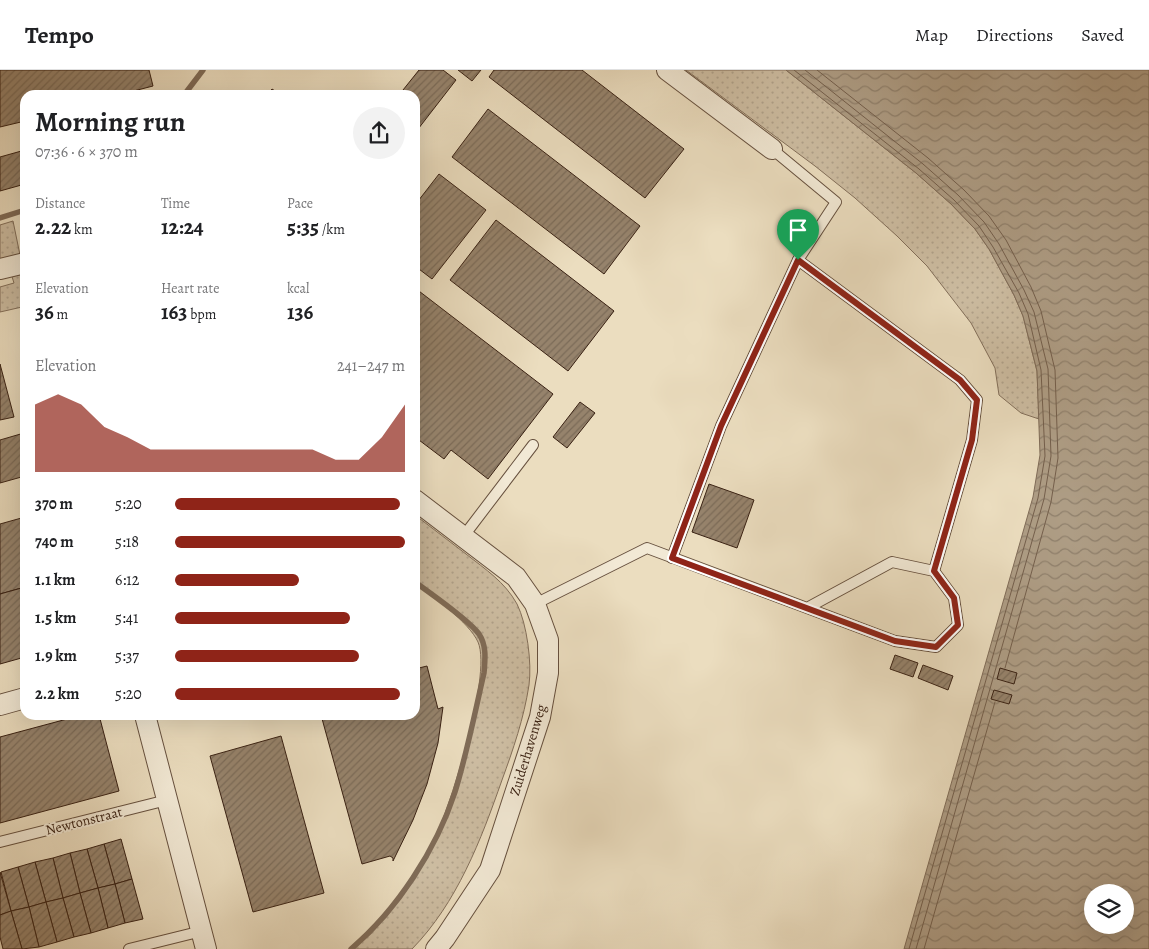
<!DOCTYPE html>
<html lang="en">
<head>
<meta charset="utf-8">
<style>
  :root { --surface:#fff; --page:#f2f2f2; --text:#202124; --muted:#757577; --line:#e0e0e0; --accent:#8f2418 }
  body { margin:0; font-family:Alegreya,serif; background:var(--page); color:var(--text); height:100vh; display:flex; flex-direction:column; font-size:19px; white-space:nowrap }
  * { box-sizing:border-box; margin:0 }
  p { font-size:16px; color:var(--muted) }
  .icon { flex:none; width:28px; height:28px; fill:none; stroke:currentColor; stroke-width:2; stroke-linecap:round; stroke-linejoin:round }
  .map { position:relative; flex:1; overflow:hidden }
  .side { position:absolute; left:20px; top:20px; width:400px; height:630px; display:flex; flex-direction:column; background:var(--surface); border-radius:15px; box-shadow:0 5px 20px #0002 }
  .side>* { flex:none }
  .controls { position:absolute; left:1084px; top:814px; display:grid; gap:10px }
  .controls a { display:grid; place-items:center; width:50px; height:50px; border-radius:50%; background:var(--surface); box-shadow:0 5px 20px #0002; font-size:25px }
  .pin { position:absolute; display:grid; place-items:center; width:42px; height:42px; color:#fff; margin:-51px -21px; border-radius:50% 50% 50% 0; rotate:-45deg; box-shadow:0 0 5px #0007 }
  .pin .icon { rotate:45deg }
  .round { display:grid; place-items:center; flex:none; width:52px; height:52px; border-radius:26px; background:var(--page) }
  .head { display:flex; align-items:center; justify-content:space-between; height:85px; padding:0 15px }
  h1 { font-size:28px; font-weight:700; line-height:38px }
  .stats { display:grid; grid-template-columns:repeat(3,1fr); gap:8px; height:85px; padding:5px 15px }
  .stats div { display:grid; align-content:center }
  .stats b { font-size:21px; font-weight:700 }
  .stats small { font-size:14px; font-weight:400 }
  .stats p { font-size:14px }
  .chart { height:140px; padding:10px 15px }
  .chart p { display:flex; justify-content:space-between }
  .chart svg { width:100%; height:90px; margin-top:5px; fill:var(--accent); opacity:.7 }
  ul { padding:0 15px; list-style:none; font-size:16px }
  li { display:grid; grid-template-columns:80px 60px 1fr; align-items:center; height:38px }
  li i { height:12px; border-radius:6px; background:var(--accent) }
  header { display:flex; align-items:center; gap:30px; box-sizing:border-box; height:70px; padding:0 25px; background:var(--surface); border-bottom:1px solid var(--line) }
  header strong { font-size:24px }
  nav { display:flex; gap:28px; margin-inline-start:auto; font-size:18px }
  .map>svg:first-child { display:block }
  .grass { fill:url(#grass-dots); stroke:#836f5a }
  .water { fill:url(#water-waves); stroke:#7f6b57; fill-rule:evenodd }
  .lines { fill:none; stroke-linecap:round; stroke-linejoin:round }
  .shore { stroke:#745f4c; stroke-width:1 }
  .stream { stroke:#7f6b57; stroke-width:5.5 }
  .building { fill:url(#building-hatch); stroke:#392113 }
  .lane-casing { stroke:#66503e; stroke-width:12 }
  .street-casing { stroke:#66503e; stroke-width:22 }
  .lane { stroke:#f2e9d5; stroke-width:10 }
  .street { stroke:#f2e9d5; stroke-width:20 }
  .route-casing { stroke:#fff; stroke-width:10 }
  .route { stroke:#8f2418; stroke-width:6 }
  .labels { text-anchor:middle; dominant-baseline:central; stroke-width:4; stroke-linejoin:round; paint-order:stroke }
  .street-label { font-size:14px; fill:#392113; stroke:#f2e9d5 }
</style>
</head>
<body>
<header>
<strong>Tempo</strong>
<nav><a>Map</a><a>Directions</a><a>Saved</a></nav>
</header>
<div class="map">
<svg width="1149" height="879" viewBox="0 0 1149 879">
  <defs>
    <pattern id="grass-dots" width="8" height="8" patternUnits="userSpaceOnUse" patternTransform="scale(1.25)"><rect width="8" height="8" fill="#cdbda2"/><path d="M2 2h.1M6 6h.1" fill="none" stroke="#b1a28b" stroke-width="1.8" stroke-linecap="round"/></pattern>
    <pattern id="water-waves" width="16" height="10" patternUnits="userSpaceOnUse" patternTransform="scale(1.25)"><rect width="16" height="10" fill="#ae9d85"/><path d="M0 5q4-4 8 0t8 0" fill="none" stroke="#8f806c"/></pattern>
    <pattern id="building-hatch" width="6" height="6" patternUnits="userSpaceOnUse" patternTransform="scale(1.25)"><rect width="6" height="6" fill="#96836c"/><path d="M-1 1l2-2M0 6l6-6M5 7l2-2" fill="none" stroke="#7b6b58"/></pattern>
  </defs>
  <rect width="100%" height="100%" fill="#ebddbf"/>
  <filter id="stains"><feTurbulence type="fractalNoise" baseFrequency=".004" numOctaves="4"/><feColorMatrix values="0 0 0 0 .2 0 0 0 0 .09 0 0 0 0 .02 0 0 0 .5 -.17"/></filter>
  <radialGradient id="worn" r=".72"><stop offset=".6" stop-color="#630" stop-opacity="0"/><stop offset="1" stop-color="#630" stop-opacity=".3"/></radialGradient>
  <g class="grass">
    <polygon points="686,0 786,0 916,103 951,134 975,159 989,179 1014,225 1023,246 1037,301 1039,349 1021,343 999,325 995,298 971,253 927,196 897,166 855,128 815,96"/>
    <polygon points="13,151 20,185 0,190 0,155"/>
    <polygon points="25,190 25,245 22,237 0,242 0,217 14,213 8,194"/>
    <path d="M415,445C432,458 449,471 466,484C485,499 505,512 517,534C527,554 532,593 529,615C524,648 513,680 502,710C481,770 457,833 412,879H350C380,852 409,822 427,786C446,752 493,606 478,572C469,552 432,526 415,512Z"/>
  </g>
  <path class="water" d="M786,0H1149V879H904L1033,427L1040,385L1037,301L1023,246L1014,225L989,179L975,159L951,134L916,103ZM1092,822H1125V855H1092Z"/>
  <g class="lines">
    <g class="shore">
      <polyline points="794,0 919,99 954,130 979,156 993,177 1019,223 1028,244 1041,300 1045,386 1038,428 909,879"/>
      <polyline points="805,0 923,94 958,125 984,152 999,174 1024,220 1034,242 1048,299 1051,386 1044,429 916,879"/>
      <polyline points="817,0 928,88 964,120 989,146 1006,170 1031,217 1041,241 1055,300 1058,388 1051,432 1005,598"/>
      <polyline points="924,879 995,632"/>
    </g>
    <g class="stream">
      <polyline points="184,25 203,0"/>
      <polyline points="0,148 25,140"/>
      <path d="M351,879C397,840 436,780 455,722C467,683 475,642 484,603C485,590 487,576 479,564C468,549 431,524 415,512"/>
    </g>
  </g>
  <g class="building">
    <polygon points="0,0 149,0 153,16 118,25 25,25 25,51 0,57"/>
    <polygon points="419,0 443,0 456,10 415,63 415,25 399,25"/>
    <polygon points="458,0 481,0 472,11"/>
    <polygon points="494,0 582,0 684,79 645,128 489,7"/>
    <polygon points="272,19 281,25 267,25"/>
    <polygon points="488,39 640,156 604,204 452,87"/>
    <polygon points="25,80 25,114 0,121 0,87"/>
    <polygon points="439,104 486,140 432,209 415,196 415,135"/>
    <polygon points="496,150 614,241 568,301 450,210"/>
    <polygon points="415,218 553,324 488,409 451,380 444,389 415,367"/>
    <polygon points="0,294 14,347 0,350"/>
    <polygon points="580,332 595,343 567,378 553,367"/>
    <polygon points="24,363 25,406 0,413 0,370"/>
    <polygon points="709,414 754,430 737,478 692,462"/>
    <polygon points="25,447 25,517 0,524 0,454"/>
    <polygon points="25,517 25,587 0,594 0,524"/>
    <polygon points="895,585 918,593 913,607 890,599"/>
    <polygon points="923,595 953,606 948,620 918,608"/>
    <polygon points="427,596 438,639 443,637 438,673 427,714 413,750 393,791 393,788 390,786 362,794 321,645 415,645 415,599"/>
    <polygon points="1000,598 1017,603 1014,614 997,609"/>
    <polygon points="994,620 1012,625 1009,634 991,629"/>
    <polygon points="82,645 99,645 119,721 0,753 0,667"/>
    <polygon points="281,666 324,823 253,842 210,686"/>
    <polygon points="121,769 132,809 115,814 104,774"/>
    <polygon points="104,774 115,814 98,818 87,779"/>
    <polygon points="87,779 98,818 80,823 70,783"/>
    <polygon points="70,783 80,823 63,828 53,788"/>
    <polygon points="53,788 63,828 46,832 35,792"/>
    <polygon points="35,792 46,832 29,837 18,797"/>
    <polygon points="18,797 29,837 11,841 1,802"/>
    <polygon points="0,802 11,841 0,845"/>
    <polygon points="132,809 143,849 125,853 115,814"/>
    <polygon points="115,814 125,853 108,858 98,818"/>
    <polygon points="98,818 108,858 91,863 80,823"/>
    <polygon points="80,823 91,863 74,867 63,828"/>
    <polygon points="63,828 74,867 57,872 46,832"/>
    <polygon points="46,832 57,872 39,877 29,837"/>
    <polygon points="29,837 39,877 22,879 11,841"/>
    <polygon points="11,841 22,879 3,879 0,867 0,845"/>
  </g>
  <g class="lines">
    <g class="lane-casing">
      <g id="lane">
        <polyline points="772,79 836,132 798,190 960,310 977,330 972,370 934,501"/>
        <polyline points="463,467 533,375"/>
        <polyline points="672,488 721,356 798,190"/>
        <polyline points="535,534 647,478 895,571 936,577 958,555 954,528 934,501 892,492 807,538"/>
        <polyline points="0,772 167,730"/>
        <polyline points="129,879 202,861"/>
      </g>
    </g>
    <g class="street-casing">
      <g id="street">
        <polyline points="667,0 772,79"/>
        <polyline points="0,199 25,193"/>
        <polyline points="415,430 516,507 535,534 548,570 548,603 540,647 490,800 445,868 436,879"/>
        <polyline points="0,635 25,628"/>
        <polyline points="145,645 206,879"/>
      </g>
    </g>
    <use href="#lane" class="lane"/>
    <use href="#street" class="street"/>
  </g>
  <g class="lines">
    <g class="route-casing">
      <polygon id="route" points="798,190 960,310 977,330 972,370 934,501 954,528 958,555 936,577 895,571 672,488 721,356"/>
    </g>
    <use href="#route" class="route"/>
  </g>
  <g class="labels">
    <g class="street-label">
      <text transform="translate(528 680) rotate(-73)">Zuiderhavenweg</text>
      <text transform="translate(84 751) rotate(-14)">Newtonstraat</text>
    </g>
  </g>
  <rect width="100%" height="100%" filter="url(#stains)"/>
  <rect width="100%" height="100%" fill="url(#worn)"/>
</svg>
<div class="controls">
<a><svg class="icon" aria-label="layers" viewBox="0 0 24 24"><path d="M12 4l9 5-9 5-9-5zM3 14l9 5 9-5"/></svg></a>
</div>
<div class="pin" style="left:798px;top:190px;background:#1e9e55"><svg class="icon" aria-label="arrive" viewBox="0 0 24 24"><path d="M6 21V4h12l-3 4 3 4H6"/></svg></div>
<section class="side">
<div class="head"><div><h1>Morning run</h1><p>07:36 · 6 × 370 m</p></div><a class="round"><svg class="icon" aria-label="share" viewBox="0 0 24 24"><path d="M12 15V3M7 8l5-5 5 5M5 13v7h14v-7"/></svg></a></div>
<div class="stats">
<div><p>Distance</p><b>2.22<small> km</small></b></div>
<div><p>Time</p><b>12:24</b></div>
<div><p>Pace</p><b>5:35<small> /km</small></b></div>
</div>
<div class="stats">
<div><p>Elevation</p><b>36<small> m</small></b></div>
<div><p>Heart rate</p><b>163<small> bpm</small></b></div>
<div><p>kcal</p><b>136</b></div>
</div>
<div class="chart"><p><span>Elevation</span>241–247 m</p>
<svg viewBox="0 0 160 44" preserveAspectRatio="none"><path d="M0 44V11L10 6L20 11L30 22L40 27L50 33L60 33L70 33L80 33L90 33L100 33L110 33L120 33L130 38L140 38L150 27L160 11V44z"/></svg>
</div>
<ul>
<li><b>370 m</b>5:20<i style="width:98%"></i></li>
<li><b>740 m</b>5:18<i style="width:100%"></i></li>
<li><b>1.1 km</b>6:12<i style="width:54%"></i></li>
<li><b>1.5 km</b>5:41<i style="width:76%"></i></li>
<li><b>1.9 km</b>5:37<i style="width:80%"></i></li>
<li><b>2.2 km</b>5:20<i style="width:98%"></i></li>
</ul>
</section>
</div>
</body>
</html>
